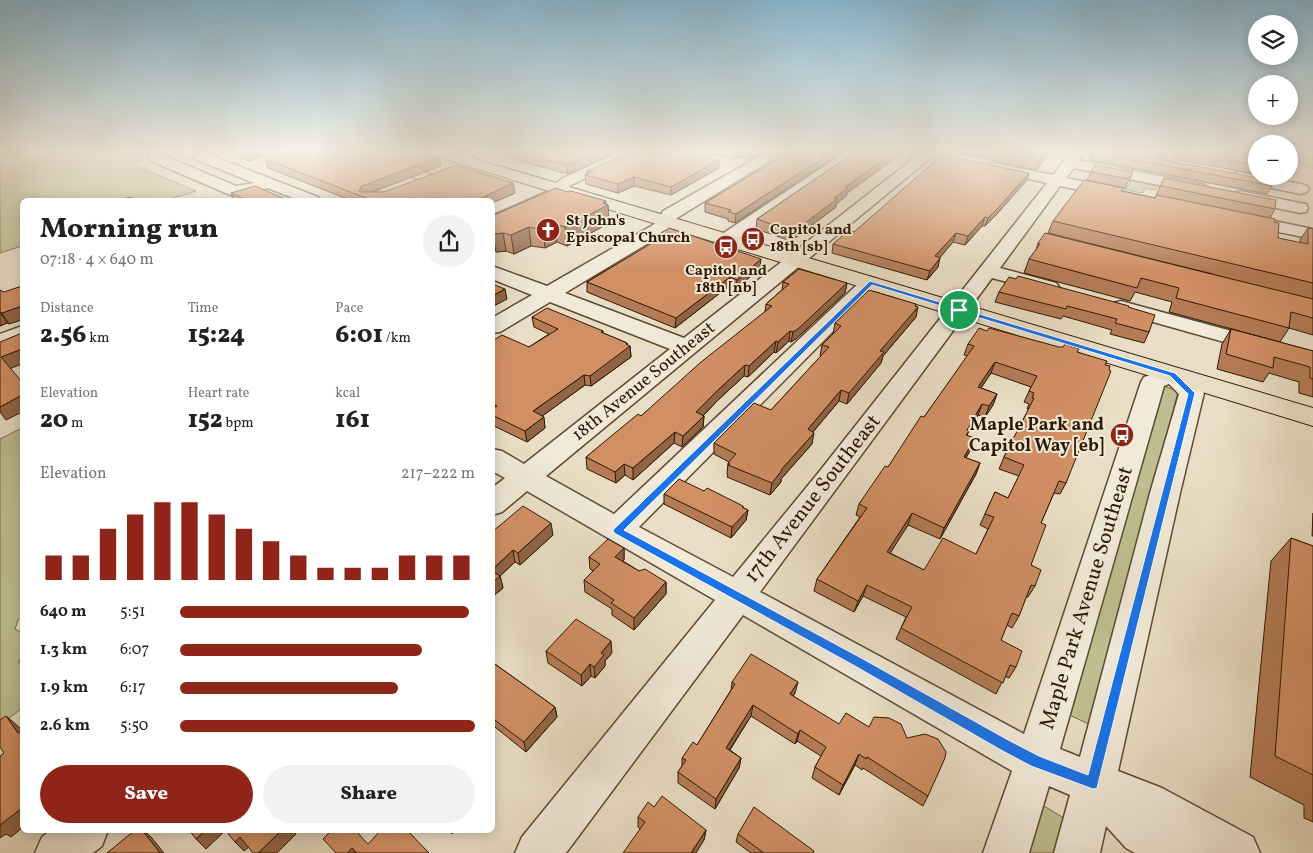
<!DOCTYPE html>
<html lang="en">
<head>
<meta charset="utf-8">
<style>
  :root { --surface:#fff; --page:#f2f2f2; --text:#222; --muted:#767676; --accent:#8f2418 }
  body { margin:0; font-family:Vollkorn,serif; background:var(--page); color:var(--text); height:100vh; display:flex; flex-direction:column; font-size:19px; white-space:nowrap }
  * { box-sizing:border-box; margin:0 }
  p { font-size:16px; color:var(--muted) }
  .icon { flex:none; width:28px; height:28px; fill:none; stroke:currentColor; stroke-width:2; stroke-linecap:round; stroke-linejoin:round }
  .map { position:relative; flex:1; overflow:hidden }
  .panel { position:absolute; left:20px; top:198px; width:475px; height:635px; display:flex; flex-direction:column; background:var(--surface); border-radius:8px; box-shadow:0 2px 12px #0003 }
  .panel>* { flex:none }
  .fabs { position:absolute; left:1248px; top:15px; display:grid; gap:10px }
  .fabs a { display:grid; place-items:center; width:50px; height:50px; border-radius:50%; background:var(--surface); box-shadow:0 2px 12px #0003; font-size:25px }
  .pin { position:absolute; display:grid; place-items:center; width:42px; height:42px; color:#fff; margin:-21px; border:2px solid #fff; border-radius:50%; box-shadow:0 1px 5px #0007 }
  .round { display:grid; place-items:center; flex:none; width:52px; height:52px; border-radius:26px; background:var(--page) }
  .head { display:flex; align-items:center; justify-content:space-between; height:85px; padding:0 20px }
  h1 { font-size:28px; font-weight:800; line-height:38px }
  .stats { display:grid; grid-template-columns:repeat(3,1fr); gap:8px; height:85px; padding:5px 20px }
  .stats div { display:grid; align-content:center }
  .stats b { font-size:25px; font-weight:800 }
  .stats small { font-size:14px; font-weight:400 }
  .stats p { font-size:14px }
  .chart { height:140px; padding:10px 20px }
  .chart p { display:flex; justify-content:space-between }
  .chart svg { width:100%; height:90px; margin-top:5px; stroke:var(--accent); stroke-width:6 }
  .action { display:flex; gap:10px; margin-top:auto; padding:10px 20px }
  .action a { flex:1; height:58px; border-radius:30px; background:var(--accent); color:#fff; font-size:20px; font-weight:800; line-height:58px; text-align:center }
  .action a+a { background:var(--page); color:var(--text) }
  ul { padding:0 20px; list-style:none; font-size:16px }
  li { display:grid; grid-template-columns:80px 60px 1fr; align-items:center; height:38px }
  li i { height:12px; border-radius:6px; background:var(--accent) }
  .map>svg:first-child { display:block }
  .green { fill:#bebf90; stroke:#766c48 }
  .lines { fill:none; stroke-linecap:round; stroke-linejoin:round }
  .minor-casing { stroke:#5d4a31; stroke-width:3 }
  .major-casing { stroke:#2e1800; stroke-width:2 }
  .minor { fill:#f1ead9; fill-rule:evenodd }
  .major { fill:#e9dec5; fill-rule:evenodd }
  .wall { fill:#b47b56; stroke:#2e1800; fill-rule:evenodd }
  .shaded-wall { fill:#926446; stroke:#2e1800 }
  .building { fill:#d18f64; stroke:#2e1800; fill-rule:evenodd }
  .route { fill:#1a73e8; stroke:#fff; fill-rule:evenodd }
  .labels { text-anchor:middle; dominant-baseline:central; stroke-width:4; stroke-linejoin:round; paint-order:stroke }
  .far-poi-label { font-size:15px; font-weight:bold; fill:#2e1800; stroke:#f1ead9; text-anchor:start }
  .street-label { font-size:18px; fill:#2e1800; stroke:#f1ead9 }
  .poi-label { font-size:18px; font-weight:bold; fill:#2e1800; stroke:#f1ead9; text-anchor:end }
  .near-street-label { font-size:21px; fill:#2e1800; stroke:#f1ead9 }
</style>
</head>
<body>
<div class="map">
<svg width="1313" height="853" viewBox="0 0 1313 853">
  <rect width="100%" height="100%" fill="#e9dec5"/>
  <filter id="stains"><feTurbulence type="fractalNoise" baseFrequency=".004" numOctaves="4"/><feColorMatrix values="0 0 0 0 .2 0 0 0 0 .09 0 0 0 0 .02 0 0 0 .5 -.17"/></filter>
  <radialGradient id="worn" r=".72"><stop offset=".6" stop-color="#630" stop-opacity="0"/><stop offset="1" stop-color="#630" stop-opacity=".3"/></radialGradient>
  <g class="green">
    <polygon points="0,152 159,152 132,164 196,191 167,200 22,200 22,246 0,253"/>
    <polygon points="1289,152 1313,152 1313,169 1301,164 1289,162"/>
    <polygon points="1134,176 1161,185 1155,190 1144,188 1144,192 1141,193 1113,187 1127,188"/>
    <polygon points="1160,385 1178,391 1093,726 1065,713"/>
    <polygon points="22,428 22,618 18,620 15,629 22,633 22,656 18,663 22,661 22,708 0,725 0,439"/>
    <polygon points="1039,803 1067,820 1058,853 1023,853"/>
  </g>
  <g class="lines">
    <g class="minor-casing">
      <g id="minor">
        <polygon points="152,152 169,152 165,156 236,186 254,183 185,155 183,152 202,152 318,197 320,200 298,200 268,188 250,194 234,196 228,194 151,161 149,158"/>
        <path d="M456,152H477C472,158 458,162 450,160L448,157L450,154Z"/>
        <polygon points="620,152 638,152 636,155 571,185 560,197 492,228 492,216 548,191 561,179"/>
        <path d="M767,152H784L677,218L672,228L665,233L565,293L684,338L922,152H934L935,154L546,476L614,514L863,279L870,277L877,279L880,283L877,287L639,527L733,577L819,472L1047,183L988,170L986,167L988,164L993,163L1053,175L1071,152H1085L1079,160L1205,185L1207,188L1205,191L1199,193L1074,168L1066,178L1120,189L1122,192L1120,195L1114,197L1060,186L1000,268L1056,283L1059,287L1056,291L1049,293L992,278L760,592L1024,734L1141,382L1144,377L1173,368L1181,370L1204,393L1180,493L1118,771L1162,788L1253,837L1260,853H1135L1126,848L1106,826L1100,853H1054L1070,795L1049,786L1029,853H983L1012,771L743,615L566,853H515L522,837L715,600L527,491L502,512L492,515V488L505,478L492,471V449L502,451L524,464L670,349L550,302L500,332L492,333V318L532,295L492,279V266L547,286L653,225L658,221L663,211ZM1169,384L1179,394L1150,493L1080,757L1060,749L1164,386Z"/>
        <polygon points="846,152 862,152 731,244 725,245 719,244 716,240 719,236"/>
        <polygon points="404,165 433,175 436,178 433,181 423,181 399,172 397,169 399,166"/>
        <polygon points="1238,172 1301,184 1307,186 1309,189 1307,192 1301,194 1233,180 1230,177 1233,174"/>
        <polygon points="1240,191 1300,203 1306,204 1308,208 1306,212 1300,213 1234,199 1232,196 1234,193"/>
        <polygon points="1245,215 1313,229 1313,239 1239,224 1236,220 1239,216"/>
        <polygon points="1121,301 1313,353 1313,367 1114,311 1111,307 1114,303"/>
        <polygon points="22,326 22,341 0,349 0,334"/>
        <polygon points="51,830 108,830 102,846 93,853 35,853 42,837"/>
      </g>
    </g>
    <g class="major-casing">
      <polygon id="major" points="430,152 452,152 1313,408 1313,426 432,155"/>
    </g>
    <use href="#minor" class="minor"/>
    <use href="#major" class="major"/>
  </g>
  <g class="wall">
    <polygon points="235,152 277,152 249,161 238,157 237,152"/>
    <polygon points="491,152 616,152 568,174 491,153"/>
    <polygon points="703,152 764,152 750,160 740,157 734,159"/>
    <polygon points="776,152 843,152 735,223 728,221 728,219 705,212 705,203 769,164 768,164 769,156"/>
    <polygon points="855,152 904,152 847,193 846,196 836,204 836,207 791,241 756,229 757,219"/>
    <polygon points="955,152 1051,152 1036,170"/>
    <polygon points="1093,152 1223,152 1238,155 1239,152 1256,152 1256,174 1162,157 1159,158 1160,159 1272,186 1267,194 1090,160"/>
    <polygon points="265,159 441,166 372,192 515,193 492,203 492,200 350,200 268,168"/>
    <polygon points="719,168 671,195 634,186 618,193 586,184 585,175 587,174 587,171"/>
    <polygon points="1091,172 1133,172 1125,188 1087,180"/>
    <polygon points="1164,178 1275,209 1270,218 1274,222 1278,238 1300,243 1300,240 1308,228 1313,229 1313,335 1289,328 1280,342 1169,312 1172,302 1135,292 1130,301 1024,273 1029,259 1036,250 1038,243 1212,274 1048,233 1053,221 1122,191 1155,198"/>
    <polygon points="1026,181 996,215 985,226 982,226 965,245 953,242 940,257 938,267 927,280 832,253 833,244 854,232"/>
    <polygon points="231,193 288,200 234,200"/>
    <polygon points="606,204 608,205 609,223 567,246 557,242 545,248 531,246 514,254 506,251 496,252 496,248 492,247 492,216"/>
    <polygon points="653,238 760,268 736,289 729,286 675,328 587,292 587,282 653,243"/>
    <polygon points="783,282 847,283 845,293 797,338 791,342 789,341 776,353 774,352 748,377 744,376 717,401 703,416 704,416 703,427 682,447 674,443 633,480 625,475 616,483 587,469 586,457 641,416 765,312 766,304 782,290"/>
    <polygon points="0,290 9,324 7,323 0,326"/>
    <polygon points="999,292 1128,307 1149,332 1144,343 1110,334 1112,330 1063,316 1061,319 995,302"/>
    <polygon points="916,306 916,317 883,356 881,363 847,404 839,401 813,432 812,444 781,479 781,482 770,495 727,477 728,475 727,474 728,463 729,462 714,454 714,443 771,410 821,356 820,356 822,345 833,334 835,323"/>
    <polygon points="532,317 603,331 603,333 627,343 627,345 630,346 631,357 591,386 585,385 542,416 545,428 527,442 492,425 492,341 529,347 549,334 534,327"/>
    <polygon points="1231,329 1313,351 1313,397 1299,393 1299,382 1269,373 1263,382 1217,369 1222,344"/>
    <path d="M987,331L1078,352L1105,365L1066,483L1060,494L1054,493L1041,523L1031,565L1035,586L1028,597H1026L1019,616L1012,628L1007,625L1001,640L1016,667L1009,678L1005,676L996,694L896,639L906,617L863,596L854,612L814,591L817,579L860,517L856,515L859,504L888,467L968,356L964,355L968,344ZM991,373L1031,387L1024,402L1029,404L1027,409H1029L1004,457L999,469L1019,476L1008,498L995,492L980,525L988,529L976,554L924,570L890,553L908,525L940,539L976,474L980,463L966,458L971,449L967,435L969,431L978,415L985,417L993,405L997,394L981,388Z"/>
    <polygon points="704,491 748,510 746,520 731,538 664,504 664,494"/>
    <polygon points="1313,513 1313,536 1312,536"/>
    <polygon points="492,532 553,535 520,565 515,562 500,576 503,588 492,597"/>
    <polygon points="1291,538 1313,546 1313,822 1304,818 1304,805 1250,777 1271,561"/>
    <polygon points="624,548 624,560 623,561 639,571 666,582 666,594 634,630 612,615 612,609 585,592 584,580 593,571 590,569 589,557"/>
    <polygon points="546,651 612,653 605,661 605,666 595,678 591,676 582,686 548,663"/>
    <polygon points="492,662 555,707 557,717 526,752 495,727 494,724 492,723"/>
    <polygon points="732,682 795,693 793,696 928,796 923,806 863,768 862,770 855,765 839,795 812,778 815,767 821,756 797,741 795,744 751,716 730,750 741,758 739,768 715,809 678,783 678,772 682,766 682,758 697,745 731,690"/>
    <polygon points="654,807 706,830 704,840 640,829 638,827 638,817"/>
    <polygon points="738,834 813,853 751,853 736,842"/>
  </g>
  <g class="shaded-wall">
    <polygon points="246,152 277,152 249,161"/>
    <polygon points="598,152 616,152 568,174 567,165"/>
    <polygon points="735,152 740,152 740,157 734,159"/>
    <polygon points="750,152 764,152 750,160"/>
    <polygon points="832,152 843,152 735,223 736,214"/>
    <polygon points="894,152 904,152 847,193 846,196 836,204 836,207 791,241 793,232 845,187"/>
    <polygon points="1047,152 1051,152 1036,170 1039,161"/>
    <polygon points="1159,152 1165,152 1162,157 1157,158 1157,154"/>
    <polygon points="439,157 441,166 364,195 359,191 362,186"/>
    <polygon points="719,160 719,168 671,195 671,187"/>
    <polygon points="1029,173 1026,181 996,215 985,226 988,218"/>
    <polygon points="634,177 634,186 618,193 618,184"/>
    <polygon points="513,183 515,193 492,203 492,200 477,200"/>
    <polygon points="606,201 606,206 608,205 609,223 567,246 565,227"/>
    <polygon points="985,217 982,226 965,245 968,236"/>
    <polygon points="555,224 557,242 545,248 543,230"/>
    <polygon points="529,227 531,246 514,254 511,235"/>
    <polygon points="503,233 506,251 496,252 493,234"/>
    <polygon points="956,233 953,242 933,266 935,256"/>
    <polygon points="940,258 938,267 927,280 930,271"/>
    <polygon points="761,259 760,268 736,289 737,280"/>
    <polygon points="730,277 729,286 675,328 676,318"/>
    <polygon points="847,283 845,293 797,338 791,342 793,332"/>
    <polygon points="505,289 507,299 492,307 492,296"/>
    <polygon points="916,304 915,311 918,307 916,317 883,356 881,363 847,404 849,393 880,351"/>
    <polygon points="22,306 22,320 9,324 2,313"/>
    <polygon points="0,312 7,323 0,326"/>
    <polygon points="790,331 789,341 776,353 778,342"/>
    <polygon points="776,341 774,352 748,377 749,366"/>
    <polygon points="627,343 628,348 630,346 631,357 591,386 590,376"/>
    <polygon points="22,349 22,364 9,369 1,357"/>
    <polygon points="995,362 991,373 974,398 978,387"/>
    <polygon points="745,365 744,376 717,401 696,423 696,412 718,390"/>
    <polygon points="584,375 585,385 534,422 533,411"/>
    <polygon points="841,390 839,401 806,440 808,429"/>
    <polygon points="997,394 993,405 985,417 989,406"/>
    <polygon points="22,395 22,412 6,420 0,412 0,407"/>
    <polygon points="982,404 978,415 963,441 967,430"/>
    <polygon points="704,416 703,427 682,447 683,436"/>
    <polygon points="544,417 545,428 527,442 525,431"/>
    <polygon points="675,432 674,443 633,480 633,468"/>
    <polygon points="814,433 812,444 781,479 781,482 770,495 772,483 781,470"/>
    <polygon points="975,438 971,449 960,468 964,457"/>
    <polygon points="980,463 976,474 940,539 944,528"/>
    <polygon points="624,464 625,475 616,483 615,472"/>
    <polygon points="743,506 742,516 748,510 746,520 731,538 732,527"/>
    <polygon points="912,513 908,525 884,563 887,552"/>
    <polygon points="551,523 553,535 520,565 518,553"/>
    <polygon points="624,548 624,560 615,569 615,557"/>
    <polygon points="513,550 515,562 500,576 503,588 492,597 492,570"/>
    <polygon points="666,582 666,594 634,630 634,618"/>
    <polygon points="867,585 863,596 854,612 858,601"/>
    <polygon points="611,641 612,653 605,661 605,666 595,678 594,667 601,653"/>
    <polygon points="590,664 591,676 582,686 581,675"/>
    <polygon points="798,682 795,693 788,705 790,694"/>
    <polygon points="753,705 751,716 724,758 726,748"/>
    <polygon points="555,707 557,717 526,752 524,742"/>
    <polygon points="6,716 19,727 22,731 18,733"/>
    <polygon points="800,730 797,741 795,744 798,734"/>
    <polygon points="859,754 855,765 839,795 843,785"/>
    <polygon points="741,758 739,768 715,809 716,799"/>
    <polygon points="22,808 22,828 11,837 6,834 0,838 0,825"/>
    <polygon points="142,830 143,830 151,837 164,853 160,853"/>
    <polygon points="206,830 226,830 206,849 196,839"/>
    <polygon points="282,830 292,830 296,834 277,853 258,853"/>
    <polygon points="450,830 456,830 452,834"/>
    <polygon points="706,830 704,840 696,853 691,853"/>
    <polygon points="240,837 249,847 244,851 235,842"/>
    <polygon points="352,848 356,853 347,853"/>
  </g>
  <g class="building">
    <polygon points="288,152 422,152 439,157 362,186 359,191 360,192 384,192 456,165 513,183 477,200 371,200 265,159"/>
    <polygon points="515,152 598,152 567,165"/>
    <polygon points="630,152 686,152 719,160 671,187 634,177 618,184 585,175 592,172 587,171"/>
    <polygon points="776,152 832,152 736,214 728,212 731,210 705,203 779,158 769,156"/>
    <polygon points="855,152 894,152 845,187 848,188 834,198 837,199 793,232 757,219"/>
    <polygon points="994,152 1047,152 1039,161"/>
    <polygon points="1093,152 1159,152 1157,154 1160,159 1273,181 1272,186"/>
    <polygon points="1183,152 1223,152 1239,155 1240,152 1256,152 1256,165"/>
    <polygon points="942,155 1029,173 999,207 988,218 985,217 968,236 956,233 935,256 940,258 930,271 833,244 849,230 854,232"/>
    <polygon points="1095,165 1133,172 1129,179 1091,172"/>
    <polygon points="1164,178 1276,200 1275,209 1161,186"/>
    <polygon points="1084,180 1123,188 1121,191 1155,198 1157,195 1275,219 1274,222 1279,223 1278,238 1308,244 1308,228 1313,229 1313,283 1053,221"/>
    <polygon points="255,186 288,200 246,200 231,193"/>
    <polygon points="556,188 568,192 571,191 606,201 603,203 608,205 565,227 555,224 543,230 529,227 511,235 503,233 493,234 493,229 492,229 492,216"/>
    <polygon points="130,197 136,200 120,200"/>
    <polygon points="669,228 761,259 737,280 730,277 676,318 587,282 657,240 653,238"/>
    <polygon points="1045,233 1313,299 1313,318 1291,312 1289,328 1176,298 1179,288 1141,278 1137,288 1029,259 1040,244 1038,243"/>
    <polygon points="799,269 847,283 799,328 793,332 790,331 778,342 776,341 749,366 745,365 718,390 696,412 704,416 683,436 675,432 633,468 624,464 615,472 586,457 638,414 641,416 701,362 772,306 766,304 789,284 783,282"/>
    <polygon points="1018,276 1129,306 1128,307 1155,315 1149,332 1115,323 1117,319 1067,306 1066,309 999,292 1009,277 1016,279"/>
    <polygon points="492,284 505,289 492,296"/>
    <polygon points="22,286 22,306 2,313 0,312 0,290 4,292"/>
    <polygon points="869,290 916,304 915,306 918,307 880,351 884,352 849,393 841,390 808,429 814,433 781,470 782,470 772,483 728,465 730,464 728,463 736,454 714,443 754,403 771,410 829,347 822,345 841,326 835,323"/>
    <polygon points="547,308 603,331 601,332 627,343 626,344 630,346 590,376 584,375 533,411 544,417 525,431 492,415 492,409 497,406 492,404 492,341 502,335 529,347 558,329 532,317"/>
    <path d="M979,328L987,331L989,328L1059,347H1063L1065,344L1079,349L1077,352L1107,361L1105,365L1110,366L1109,370L1111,371L1066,483L1059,481L1041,523L1046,525L1031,565L1041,570L1035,586L1031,585L1019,616L1012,613L1001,640L1022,651L1016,667L1010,665L1003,683L901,628L912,607L867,585L858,601L817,579L867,508L859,504L885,466L888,467L921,416L924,417L974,346L968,344ZM995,362L1037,376L1029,391L1034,393L1032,398H1034L1004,457L1024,465L1008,498L995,492L985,514L994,517L976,554L943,538L924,570L887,552L912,513L944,528L980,463L964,457L975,438L966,435L969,431L967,430L982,404L989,406L997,394L978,387Z"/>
    <polygon points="1231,329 1313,351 1313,379 1310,378 1310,367 1274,357 1273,368 1226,354"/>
    <polygon points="22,333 22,349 1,357 22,382 22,395 0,407 0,342"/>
    <polygon points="679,479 704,491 707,488 743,506 742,507 748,510 732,527 664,494"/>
    <polygon points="523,506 551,523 518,553 513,550 492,570 492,532"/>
    <polygon points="1291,538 1313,546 1313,775 1275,756"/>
    <polygon points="608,539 624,548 615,557 639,571 645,569 666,582 634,618 611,603 614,600 584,580 600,564 589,557"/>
    <polygon points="492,571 500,576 492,583"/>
    <polygon points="576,619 611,641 601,653 604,655 594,667 590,664 581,675 546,651"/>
    <polygon points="751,654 798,682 790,694 839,724 846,713 869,727 874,717 889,718 901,724 907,738 925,734 938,739 946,752 945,758 928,796 867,757 866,759 859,754 843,785 815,767 826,747 800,730 798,734 753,705 726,748 741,758 716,799 678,772 686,760 682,758 693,742 697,745 735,684 732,682"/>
    <polygon points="492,662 555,707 524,742 492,718"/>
    <polygon points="6,716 18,733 22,730 22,808 0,825 0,756 4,753 0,747 0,720"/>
    <polygon points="662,796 706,830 691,853 623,853 645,822 638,817 648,802 654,807"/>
    <polygon points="754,807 814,851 813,853 764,853 738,834"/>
    <polygon points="135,830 142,830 160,853 107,853"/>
    <polygon points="189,830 206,830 196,839"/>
    <polygon points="225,830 282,830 258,853 253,853 240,837 235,842"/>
    <polygon points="332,830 355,830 368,844 381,830 407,830 429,853 357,853 352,848 347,853 336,853 323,839"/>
  </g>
  <linearGradient id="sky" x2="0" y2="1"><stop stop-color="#88b8d1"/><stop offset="0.56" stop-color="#f5f0e5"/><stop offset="1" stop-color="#f5f0e5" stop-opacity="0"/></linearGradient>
  <rect width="1313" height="271" fill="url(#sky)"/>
  <path class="route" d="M870,281L1175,373L1195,393L1097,788L1093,789L1031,766L1001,750L855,666L614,533L613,530ZM872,285L1170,376L1188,394L1088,775L1039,756L1010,741L863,659L624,530Z"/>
  <defs>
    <g id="church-disc" transform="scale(1.25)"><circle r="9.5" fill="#8f2418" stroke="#f1ead9"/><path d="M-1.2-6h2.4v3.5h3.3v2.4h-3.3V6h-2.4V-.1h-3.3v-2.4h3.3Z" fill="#fff"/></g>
    <g id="bus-disc" transform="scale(1.25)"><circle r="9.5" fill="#8f2418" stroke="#f1ead9"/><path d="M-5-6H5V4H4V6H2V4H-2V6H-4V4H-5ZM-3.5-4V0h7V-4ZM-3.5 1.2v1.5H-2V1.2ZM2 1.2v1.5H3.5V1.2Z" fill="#fff"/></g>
  </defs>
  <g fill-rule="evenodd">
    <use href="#church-disc" x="548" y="230"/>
    <use href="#bus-disc" x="753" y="239"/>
    <use href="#bus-disc" x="726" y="247"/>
    <use href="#bus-disc" x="1122" y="435"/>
  </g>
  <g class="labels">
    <g class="far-poi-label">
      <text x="566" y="221">St John's<tspan x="566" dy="17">Episcopal Church</tspan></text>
      <text x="770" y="230">Capitol and<tspan x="770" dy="17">18th [sb]</tspan></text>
      <text x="726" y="271" text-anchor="middle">Capitol and<tspan x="726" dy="17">18th [nb]</tspan></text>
    </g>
    <g class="street-label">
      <text transform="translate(644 382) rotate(-39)">18th Avenue Southeast</text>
    </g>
    <g class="poi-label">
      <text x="1104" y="425">Maple Park and<tspan x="1104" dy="21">Capitol Way [eb]</tspan></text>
    </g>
    <g class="near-street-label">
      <text transform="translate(813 499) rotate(-52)">17th Avenue Southeast</text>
      <text transform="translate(1087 598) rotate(-73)">Maple Park Avenue Southeast</text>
    </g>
  </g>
  <rect width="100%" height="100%" filter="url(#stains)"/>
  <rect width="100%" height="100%" fill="url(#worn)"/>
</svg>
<div class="fabs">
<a><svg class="icon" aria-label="layers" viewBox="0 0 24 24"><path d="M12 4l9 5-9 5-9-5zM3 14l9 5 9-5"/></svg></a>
<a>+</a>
<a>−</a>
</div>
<div class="pin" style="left:959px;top:310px;background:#1e9e55"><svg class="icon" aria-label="arrive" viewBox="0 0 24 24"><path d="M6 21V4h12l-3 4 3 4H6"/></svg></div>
<section class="panel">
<div class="head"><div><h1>Morning run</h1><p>07:18 · 4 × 640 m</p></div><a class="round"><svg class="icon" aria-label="share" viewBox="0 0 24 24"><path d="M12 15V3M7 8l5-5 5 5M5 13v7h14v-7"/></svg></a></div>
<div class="stats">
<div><p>Distance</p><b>2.56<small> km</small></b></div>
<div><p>Time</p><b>15:24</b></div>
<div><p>Pace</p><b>6:01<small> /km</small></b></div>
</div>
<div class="stats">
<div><p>Elevation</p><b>20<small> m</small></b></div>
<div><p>Heart rate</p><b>152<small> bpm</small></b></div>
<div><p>kcal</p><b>161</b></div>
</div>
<div class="chart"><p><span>Elevation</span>217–222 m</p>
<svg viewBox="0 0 160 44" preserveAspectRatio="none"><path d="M5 44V32M15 44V32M25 44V19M35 44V12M45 44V6M55 44V6M65 44V12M75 44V19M85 44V25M95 44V32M105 44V38M115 44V38M125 44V38M135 44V32M145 44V32M155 44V32"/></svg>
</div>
<ul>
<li><b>640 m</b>5:51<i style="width:98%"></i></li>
<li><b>1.3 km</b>6:07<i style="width:82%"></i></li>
<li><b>1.9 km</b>6:17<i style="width:74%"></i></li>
<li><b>2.6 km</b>5:50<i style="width:100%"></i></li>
</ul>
<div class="action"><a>Save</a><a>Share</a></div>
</section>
</div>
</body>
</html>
